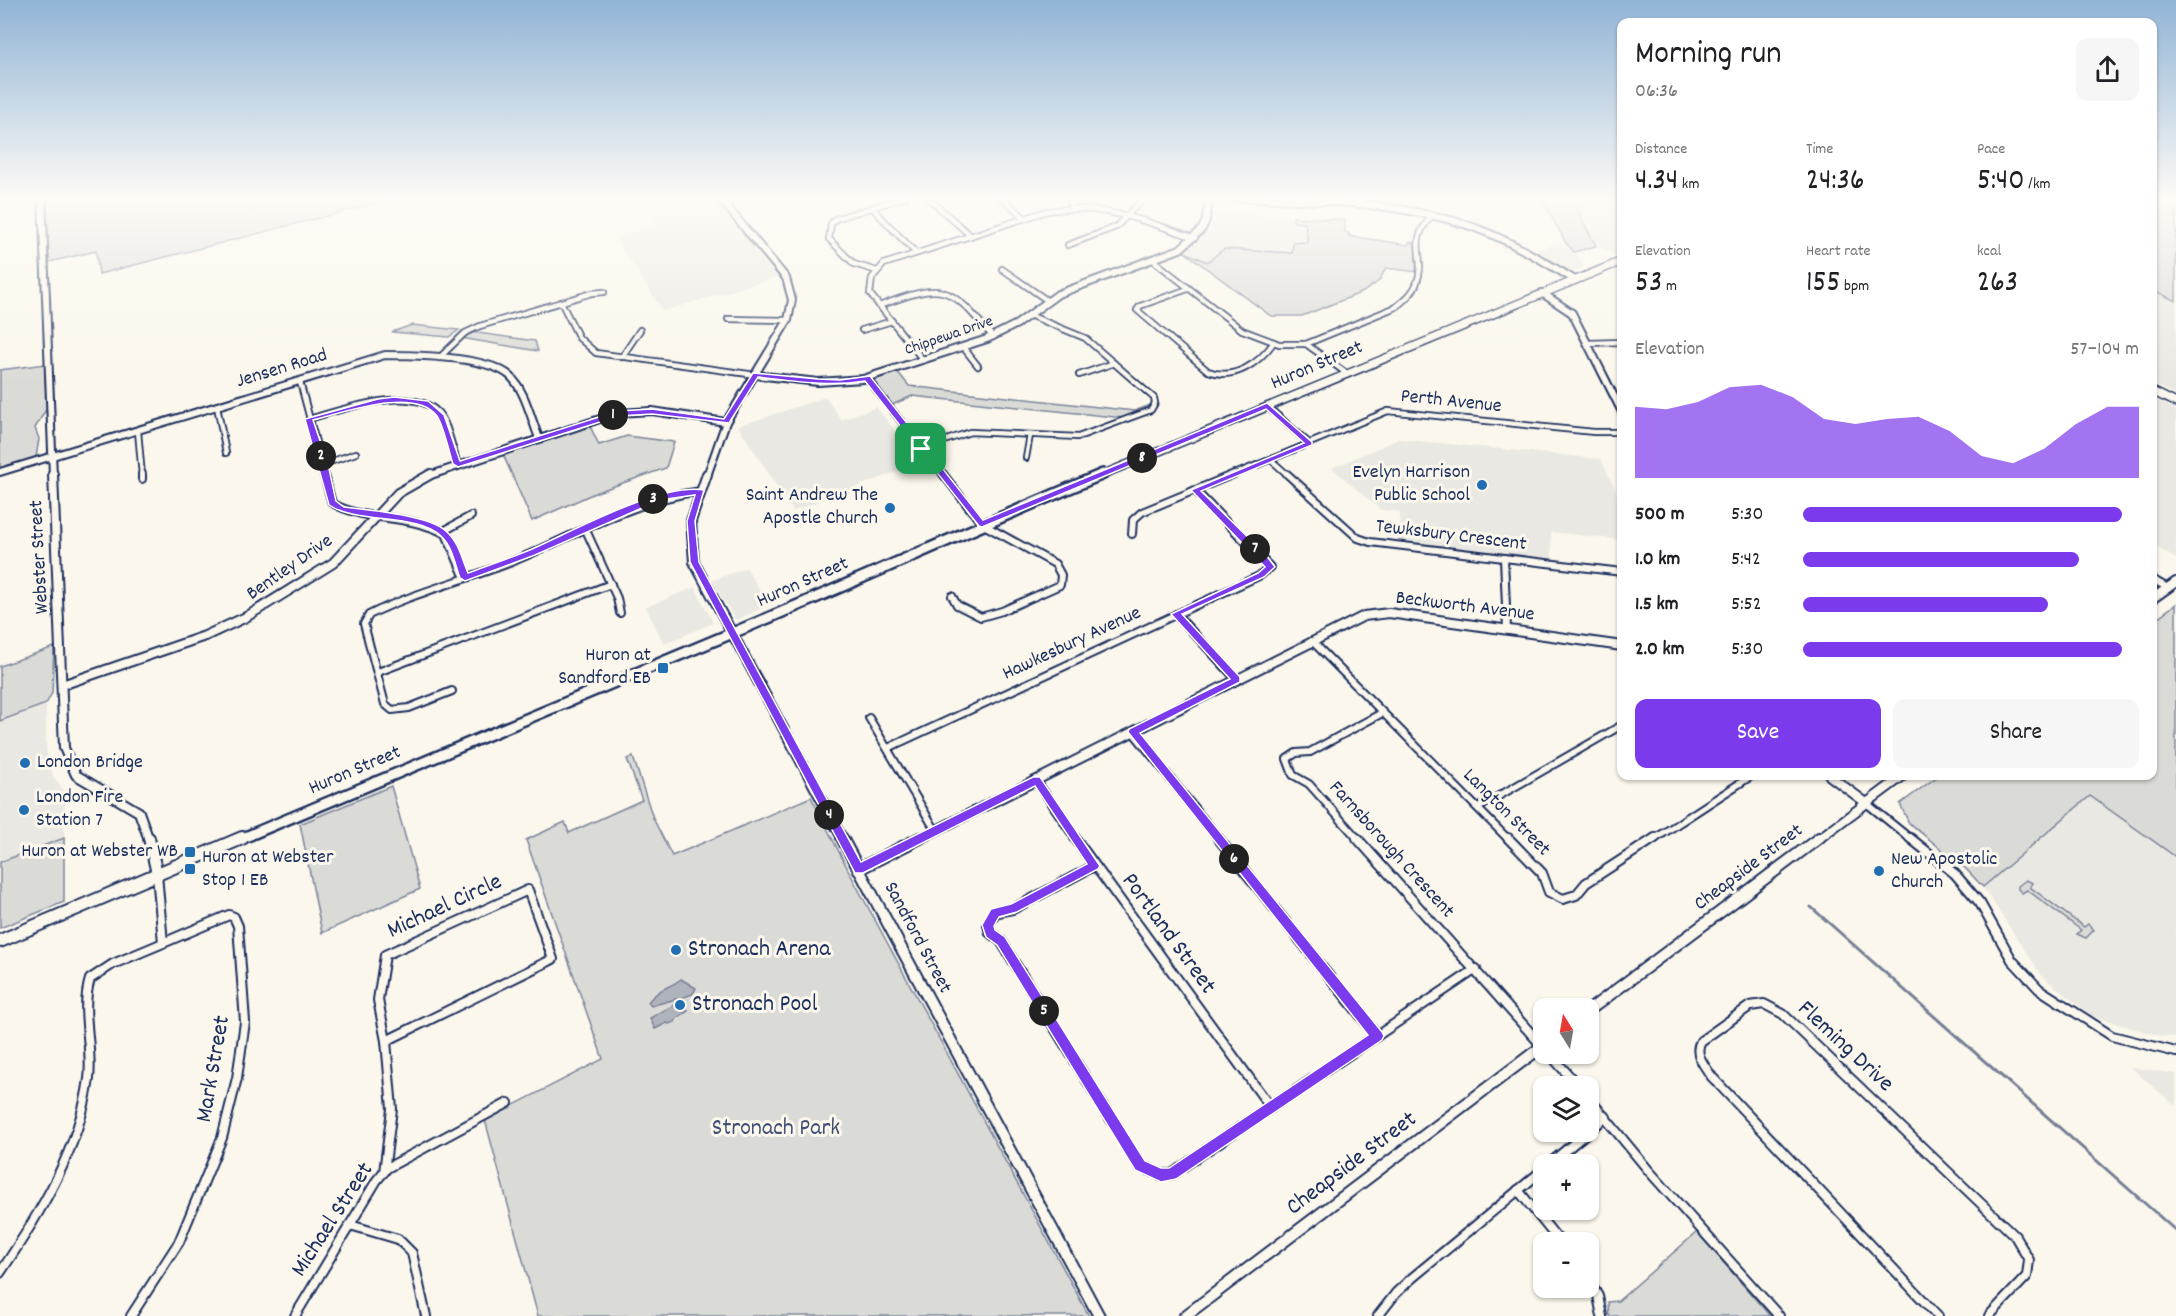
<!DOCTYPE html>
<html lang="en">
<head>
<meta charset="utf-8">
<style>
  :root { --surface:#fff; --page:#f6f6f6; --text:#202124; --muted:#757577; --accent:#7c3aed }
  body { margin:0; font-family:Dekko,sans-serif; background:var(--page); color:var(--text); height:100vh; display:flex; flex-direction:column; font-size:22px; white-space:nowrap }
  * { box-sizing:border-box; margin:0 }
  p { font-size:20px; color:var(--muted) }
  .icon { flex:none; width:33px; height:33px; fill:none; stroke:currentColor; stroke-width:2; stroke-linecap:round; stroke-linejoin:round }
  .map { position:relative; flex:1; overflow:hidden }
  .details { position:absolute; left:1617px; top:18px; width:540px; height:762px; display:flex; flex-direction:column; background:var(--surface); border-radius:12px; box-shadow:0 2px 4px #0004 }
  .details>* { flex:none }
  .needle { width:39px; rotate:349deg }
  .tools { position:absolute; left:1533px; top:998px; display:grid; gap:12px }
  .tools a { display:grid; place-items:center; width:66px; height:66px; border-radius:12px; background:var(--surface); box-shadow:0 2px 4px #0004; font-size:30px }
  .pin { position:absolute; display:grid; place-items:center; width:51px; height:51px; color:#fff; margin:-26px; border-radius:12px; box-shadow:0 3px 9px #0006 }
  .km { position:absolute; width:30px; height:30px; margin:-15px; border-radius:50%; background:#222; color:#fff; font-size:16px; line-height:30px; text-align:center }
  .round { display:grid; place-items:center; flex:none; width:63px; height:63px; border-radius:12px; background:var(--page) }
  .headline { display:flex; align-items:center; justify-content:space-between; height:102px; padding:0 18px }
  h1 { font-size:33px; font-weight:600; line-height:45px }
  .metrics { display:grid; grid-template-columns:repeat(3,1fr); gap:9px; height:102px; padding:6px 18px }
  .metrics div { display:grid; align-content:center }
  .metrics b { font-size:30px; font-weight:600 }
  .metrics small { font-size:16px; font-weight:400 }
  .metrics p { font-size:16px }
  .chart { height:168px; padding:12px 18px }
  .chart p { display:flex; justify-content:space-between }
  .chart svg { width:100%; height:108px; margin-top:6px; fill:var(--accent); opacity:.7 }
  .primary-button { display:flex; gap:12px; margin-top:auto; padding:12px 18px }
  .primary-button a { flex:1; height:69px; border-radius:12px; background:var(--accent); color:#fff; font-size:24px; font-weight:600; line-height:69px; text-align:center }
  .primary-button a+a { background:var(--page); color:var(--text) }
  ul { padding:0 18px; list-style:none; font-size:20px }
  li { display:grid; grid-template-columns:96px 72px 1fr; align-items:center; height:45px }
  li i { height:15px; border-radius:8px; background:var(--accent) }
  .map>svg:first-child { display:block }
  .built { fill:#eae8e2 }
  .green { fill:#dadad7; stroke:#7a849a; stroke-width:1.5 }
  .water { fill:#afb3bb; stroke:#747e96; stroke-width:1.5 }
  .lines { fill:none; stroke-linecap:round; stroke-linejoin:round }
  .stream { stroke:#747e96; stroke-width:3 }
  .minor-far2-casing { stroke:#1b2f5e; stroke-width:8 }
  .minor-far1-casing { stroke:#1b2f5e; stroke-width:10 }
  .minor-casing { stroke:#1b2f5e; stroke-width:12 }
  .tertiary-far2-casing { stroke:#1b2f5e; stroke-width:10 }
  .tertiary-far1-casing { stroke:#1b2f5e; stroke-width:12 }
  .tertiary-casing { stroke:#1b2f5e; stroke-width:14 }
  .secondary-far2-casing { stroke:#1b2f5e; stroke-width:10 }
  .secondary-far1-casing { stroke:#1b2f5e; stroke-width:14 }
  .secondary-casing { stroke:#1b2f5e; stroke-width:16 }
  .minor-far2 { stroke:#fbf7ec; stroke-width:4.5 }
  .minor-far1 { stroke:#fbf7ec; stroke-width:6 }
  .minor { stroke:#fbf7ec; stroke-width:8 }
  .tertiary-far2 { stroke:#fbf7ec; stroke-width:6 }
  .tertiary-far1 { stroke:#fbf7ec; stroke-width:8 }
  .tertiary { stroke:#fbf7ec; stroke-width:10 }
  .secondary-far2 { stroke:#fbf7ec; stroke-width:7 }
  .secondary-far1 { stroke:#fbf7ec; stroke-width:9 }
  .secondary { stroke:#fbf7ec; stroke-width:12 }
  .route { fill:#7c3aed; stroke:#fff; stroke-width:1.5; fill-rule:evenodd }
  .poi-dot { fill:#1f6fb2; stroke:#fbf7ec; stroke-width:2 }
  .labels { text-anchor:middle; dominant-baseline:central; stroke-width:6; stroke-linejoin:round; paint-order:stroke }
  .far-street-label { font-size:16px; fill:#1b2f5e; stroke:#fbf7ec }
  .street-label { font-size:20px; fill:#1b2f5e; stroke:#fbf7ec }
  .poi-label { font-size:20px; fill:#1b2f5e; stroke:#fbf7ec; text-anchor:end }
  .near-street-label { font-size:24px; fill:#1b2f5e; stroke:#fbf7ec }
  .near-poi-label { font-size:24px; fill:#1b2f5e; stroke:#fbf7ec; text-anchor:start }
  .near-park-label { font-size:24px; fill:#415176; stroke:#fbf7ec }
</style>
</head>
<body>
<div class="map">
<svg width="2176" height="1316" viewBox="0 0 2176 1316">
  <rect width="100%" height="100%" fill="#fbf7ec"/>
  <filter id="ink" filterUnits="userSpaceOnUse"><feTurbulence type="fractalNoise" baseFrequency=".0167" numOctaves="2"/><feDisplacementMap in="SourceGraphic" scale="12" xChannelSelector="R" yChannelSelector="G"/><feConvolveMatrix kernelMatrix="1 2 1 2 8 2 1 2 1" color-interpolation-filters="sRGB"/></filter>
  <g filter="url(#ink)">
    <g class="built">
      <polygon points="637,197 710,197 781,276 663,311 615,237 658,225"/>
      <polygon points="1570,197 1621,197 1621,253 1615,255 1596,246"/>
      <polygon points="1216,212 1293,217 1294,222 1305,223 1308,242 1293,253 1224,249 1207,262 1183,251 1198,241 1210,229"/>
      <polygon points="1558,243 1576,253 1584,267 1570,272 1536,251"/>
      <polygon points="2152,290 2176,301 2176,396 2153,384"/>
      <polygon points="826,397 841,420 876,407 920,463 793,511 738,426"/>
      <polygon points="2153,398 2176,410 2176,559 2153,545"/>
      <polygon points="1399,439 1601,459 1621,502 1621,540 1551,532 1552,561 1400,543 1400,512 1381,510 1332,468"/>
      <polygon points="746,568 769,605 736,620 711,581"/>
      <polygon points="695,587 713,623 664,644 646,607"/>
      <polygon points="46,704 46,749 53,776 65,792 64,838 0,862 0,721"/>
      <polygon points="2090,796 2176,857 2176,1037 2160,1036 2092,1016 2042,976 1983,887"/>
      <polygon points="2130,1067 2176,1074 2176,1106"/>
    </g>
    <g class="green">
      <polygon points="47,197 401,197 99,274 96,251 49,262"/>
      <polygon points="1541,197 1570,197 1596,246 1574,252 1566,243"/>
      <polygon points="2159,197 2176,197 2176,301 2153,290 2153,201"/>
      <polygon points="1293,217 1345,220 1345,232 1349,233 1349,236 1409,245 1409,242 1415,243 1417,272 1386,268 1379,281 1363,292 1302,316 1271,316 1183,251 1207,262 1224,249 1292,253 1293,243 1308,242 1305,223 1294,222"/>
      <polygon points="412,325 459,330 449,337 392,332"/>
      <polygon points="471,332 535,341 538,351 461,338"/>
      <polygon points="45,364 50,403 35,428 39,439 36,457 0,468 0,370"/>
      <polygon points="897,371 909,386 1134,411 1151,405 1148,408 1124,418 912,396 892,405 874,381 875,378"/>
      <polygon points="589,424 599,445 627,436 674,442 666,468 597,492 532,521 502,452"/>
      <polygon points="2176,604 2176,857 2090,796 1983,887 1966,869 1909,823 1900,804 1938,776 2152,776 2153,621"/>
      <polygon points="54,647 52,693 46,704 0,721 0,666"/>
      <polygon points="633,757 653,818 672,856 811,797 855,883 1089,1316 538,1316 485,1120 603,1059 526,840 565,822 569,833 642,800 627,759"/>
      <polygon points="391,786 420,889 322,933 300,824"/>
      <polygon points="64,838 64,902 0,928 0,862"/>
      <polygon points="2026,880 2033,883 2030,887 2084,927 2088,924 2094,930 2086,938 2077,934 2081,930 2027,890 2022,893 2018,889 2018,886"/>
      <polygon points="1697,1232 1770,1316 1609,1316 1608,1302 1618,1301"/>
    </g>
    <path class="water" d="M681,979L696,988L693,994L681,998L688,1011L677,1018L675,1022L669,1024L667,1023L655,1029L650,1018L678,1003L676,999L651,1006L648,1002C661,986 667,990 681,979Z"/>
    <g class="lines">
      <polyline class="stream" points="1811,907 2176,1231"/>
      <g class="minor-far2-casing">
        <g id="minor-far2">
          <polyline points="927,197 971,236"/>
          <polyline points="1001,197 1025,218"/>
          <polyline points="1068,197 1072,206"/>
          <polyline points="872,208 916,253"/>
          <polyline points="1068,245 1116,227 1145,197"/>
          <path d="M1153,260L1242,330L1279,344H1306L1396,307C1404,300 1414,293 1417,282C1427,256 1406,243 1432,216"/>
          <polyline points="1002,269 1048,301"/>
          <polyline points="877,271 854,264 829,239 831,224 835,219 906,197"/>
          <path d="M1188,289L1140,306L1137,310L1208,371C1235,381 1259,363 1274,342"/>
          <polyline points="561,302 579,338 596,353 756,375"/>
          <path d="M879,306C944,282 947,283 993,337"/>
          <polyline points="728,319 788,320"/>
          <polyline points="862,330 892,321"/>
          <polyline points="1588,343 1622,342"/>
          <polyline points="1306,344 1346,373"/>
          <polyline points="963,347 978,366"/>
          <polyline points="622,357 640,330"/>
          <polyline points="439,358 465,333 480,326 592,293 604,292"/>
          <path d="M923,360L870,294L872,278L884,264L1047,211C1100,203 1146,221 1195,238"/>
          <polyline points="1079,375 1114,363"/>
          <polyline points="867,378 944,476"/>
          <polyline points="300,382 325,476"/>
          <polyline points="217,406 226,453"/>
          <polyline points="1267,406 1309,443"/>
          <path d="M309,419C341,410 417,382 441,416C450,429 452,449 458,464"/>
          <polyline points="138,431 142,476"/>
          <polyline points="921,449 970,432 1078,437 1151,410 1155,403 1154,398 1085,338 1029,315"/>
          <polyline points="1026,458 1030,435"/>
          <polyline points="1270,459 1289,476"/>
          <polyline points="324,464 356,453"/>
          <polyline points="1230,476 1388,411 1594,432 1622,432"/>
        </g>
      </g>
      <g class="minor-far1-casing">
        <g id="minor-far1">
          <polyline points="142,474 142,479"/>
          <path d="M324,474L332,503C368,523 406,513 446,534L465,578"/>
          <polyline points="943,474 982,524 1055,564 1061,575 1060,585 1002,611 981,617 957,605 952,596"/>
          <polyline points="1287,474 1358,538 1370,542 1622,572"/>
          <polyline points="585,528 617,598 620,613"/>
          <polyline points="442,532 471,516"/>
          <polyline points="1132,534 1133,520 1142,512 1234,474"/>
          <polyline points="1504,558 1507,630"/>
          <polyline points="2152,579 2168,588"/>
          <polyline points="1176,614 1237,680"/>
          <polyline points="1312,641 1509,840"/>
          <polyline points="378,672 611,584"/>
          <path d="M452,691L409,708L392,710L385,704L364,624L369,615C415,592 466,580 514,561C577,535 633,500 701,491"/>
          <polyline points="869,718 936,831"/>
          <polyline points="1133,732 1220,840"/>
          <polyline points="888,748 1261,575 1270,567 1195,490"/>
          <polyline points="1036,780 1076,840"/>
          <polyline points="1865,802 1912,840"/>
          <polyline points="1478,808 1622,725"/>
          <polyline points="1359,840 1309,784 1293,775 1287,759 1296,753 1310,752 1382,713"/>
          <polyline points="1653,840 1751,776"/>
        </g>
      </g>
      <g class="minor-casing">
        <g id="minor">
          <polyline points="1075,838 1271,1108"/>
          <polyline points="1218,838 1377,1036"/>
          <polyline points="1357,838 1543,1047"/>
          <polyline points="1508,838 1542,873 1549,892 1563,899 1576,895 1586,883 1655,838"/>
          <polyline points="1910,838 1955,874 1980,903 2012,960 2039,989 2112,1036 2176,1052"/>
          <polyline points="1094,866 1013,909 995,913 988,925 990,933 1001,941 1140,1166 1161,1175 1172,1174 1476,969"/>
          <polygon points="528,890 553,959 386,1041 378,1000 385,955"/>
          <polyline points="1549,1053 1578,1086"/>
          <polyline points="1588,1097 1649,1171 1779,1316"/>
          <polyline points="1549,1164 1606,1117"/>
          <polyline points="384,1172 392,1109 386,1041"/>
          <polyline points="1518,1190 1560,1242"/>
          <polyline points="350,1225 398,1239 412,1253 426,1316"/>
          <path d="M0,1273C39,1215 79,1150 89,1079C93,1046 80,1011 90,979L113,964L163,943"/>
          <polyline points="1588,1279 1598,1296 1602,1316"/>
          <polyline points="131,1316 179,1242 222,1138 237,1078 245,1022 238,926 234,917 229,915 163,943 157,874"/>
          <polyline points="295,1316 377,1180 387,1168 508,1103"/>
          <polyline points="1378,1316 1396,1293 1412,1278 1544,1169"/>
          <path d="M1938,1316L1712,1077C1705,1066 1693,1054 1701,1041L1750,1006L1764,1004L1783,1014L2015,1236L2029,1260L2027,1276L1989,1316"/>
        </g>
      </g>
      <g class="tertiary-far2-casing">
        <g id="tertiary-far2">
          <polyline points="42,197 53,476"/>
          <path d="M1228,197C1310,201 1395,200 1473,227C1509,240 1542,260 1575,280"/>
          <polyline points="1542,293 1572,313 1622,412"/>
          <polyline points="756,375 818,382 863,379 987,339 1017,324 1058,294 1180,249 1202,229 1206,220 1209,197"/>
          <path d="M0,472L385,355C415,355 485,356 509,375C525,389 531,419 539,438"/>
          <polyline points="428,476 618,413 652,411 726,422"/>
          <polyline points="707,476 726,422 788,320 792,300 786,278 719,197"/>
        </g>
      </g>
      <g class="tertiary-far1-casing">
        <g id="tertiary-far1">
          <polyline points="53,474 64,748 76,775 139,812 149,840"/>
          <polyline points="707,474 691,521 694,562 843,840"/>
          <polyline points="2152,599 2176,582"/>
          <polyline points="62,685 205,636 246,617 333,563 398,493 431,474"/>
          <polyline points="1830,776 1865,802"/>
          <polyline points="917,840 1364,616 1389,613 1622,646"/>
          <polyline points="1817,840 1903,776"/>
        </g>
      </g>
      <g class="tertiary-casing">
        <g id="tertiary">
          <polyline points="149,838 157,874"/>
          <polyline points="842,838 1099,1316"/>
          <polyline points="859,869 920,838"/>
          <polyline points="1588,1011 1819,838"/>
          <polyline points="1185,1316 1544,1045"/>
        </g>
      </g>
      <g class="secondary-far2-casing">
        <g id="secondary-far2">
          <polyline points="2152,391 2176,403"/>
          <polyline points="1099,476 1622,261"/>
        </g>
      </g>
      <g class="secondary-far1-casing">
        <path id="secondary-far1" d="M238,840C402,770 566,703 730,634C855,582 978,526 1103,474"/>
      </g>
      <g class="secondary-casing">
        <polyline id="secondary" points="0,941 242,838"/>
      </g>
      <use href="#minor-far2" class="minor-far2"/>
      <use href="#minor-far1" class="minor-far1"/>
      <use href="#minor" class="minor"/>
      <use href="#tertiary-far2" class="tertiary-far2"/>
      <use href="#tertiary-far1" class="tertiary-far1"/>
      <use href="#tertiary" class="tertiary"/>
      <use href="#secondary-far2" class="secondary-far2"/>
      <use href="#secondary-far1" class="secondary-far1"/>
      <use href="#secondary" class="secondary"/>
    </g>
  </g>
  <linearGradient id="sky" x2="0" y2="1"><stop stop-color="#91b4d6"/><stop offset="0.52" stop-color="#fdfbf6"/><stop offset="1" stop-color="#fdfbf6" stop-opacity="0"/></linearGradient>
  <rect width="2176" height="382" fill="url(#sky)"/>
  <path class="route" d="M753,373L818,379L840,380L870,376L983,520L1267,403L1312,442V445L1201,491L1266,555L1275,567L1264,577L1182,614L1240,677V682L1140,733L1382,1032L1384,1036L1382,1040L1176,1179L1161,1182L1135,1170L997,945L986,937L982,925L991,909L1011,904L1087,864L1035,786L863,873H855L690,562L687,521L695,495L660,500L535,555L465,581L460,578C455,564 452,546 441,536C418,513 357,524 329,505L305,419L378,399L394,397L428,401L444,415L460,461L618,411L652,409L724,419ZM758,377C794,381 829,387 865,381L979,526L982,527L1266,409L1304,443L1191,490L1265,567L1258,573L1171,614L1230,679L1129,729L1128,732L1368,1035L1169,1168H1161L1145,1161L1005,937L995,930L994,926L999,917L1017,912L1098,869L1100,866L1040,777H1033L861,862L699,562L695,521L704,490C662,482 573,531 532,549C511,558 489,565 468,573C462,559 459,543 447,532C431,515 368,510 344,507L336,501L328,464L313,420C342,413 415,386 437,416C444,427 449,452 453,464L458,467L619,416L652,414L729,423Z"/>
  <g class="poi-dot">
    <circle cx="1482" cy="485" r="6"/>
    <circle cx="890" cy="508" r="6"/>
    <rect x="657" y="662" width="12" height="12" rx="3"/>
    <circle cx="25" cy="763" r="6"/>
    <circle cx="24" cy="810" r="6"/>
    <rect x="184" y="846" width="12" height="12" rx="3"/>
    <rect x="184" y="863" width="12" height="12" rx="3"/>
    <circle cx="1879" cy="871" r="6"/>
    <circle cx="676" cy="950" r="6"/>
    <circle cx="680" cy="1005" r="6"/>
  </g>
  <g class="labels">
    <g class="far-street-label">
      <text transform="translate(949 336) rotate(-19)">Chippewa Drive</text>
    </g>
    <g class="street-label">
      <text transform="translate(1317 366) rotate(-23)">Huron Street</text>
      <text transform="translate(282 369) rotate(-17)">Jensen Road</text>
      <text transform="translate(1451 402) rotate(6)">Perth Avenue</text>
      <text transform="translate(1451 536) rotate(7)">Tewksbury Crescent</text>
      <text transform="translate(40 557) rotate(-93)">Webster Street</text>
      <text transform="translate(290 568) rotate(-35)">Bentley Drive</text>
      <text transform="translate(803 583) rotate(-24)">Huron Street</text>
      <text transform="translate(1465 607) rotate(7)">Beckworth Avenue</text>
      <text transform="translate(1072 644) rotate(-25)">Hawkesbury Avenue</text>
      <text transform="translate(355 771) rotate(-23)">Huron Street</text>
      <text transform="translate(1506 813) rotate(45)">Langton Street</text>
      <text transform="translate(1391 850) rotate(48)">Farnsborough Crescent</text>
      <text transform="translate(1749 868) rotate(-37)">Cheapside Street</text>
      <text transform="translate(917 938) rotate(62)">Sandford Street</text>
    </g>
    <g class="poi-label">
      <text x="1470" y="473">Evelyn Harrison<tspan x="1470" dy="23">Public School</tspan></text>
      <text x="878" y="496">Saint Andrew The<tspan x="878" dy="23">Apostle Church</tspan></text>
      <text x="651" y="656">Huron at<tspan x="651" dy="23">Sandford EB</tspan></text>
      <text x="37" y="763" text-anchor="start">London Bridge</text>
      <text x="36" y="798" text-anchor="start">London Fire<tspan x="36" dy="23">Station 7</tspan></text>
      <text x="178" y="852">Huron at Webster WB</text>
      <text x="202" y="858" text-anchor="start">Huron at Webster<tspan x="202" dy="23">Stop 1 EB</tspan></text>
      <text x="1891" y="860" text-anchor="start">New Apostolic<tspan x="1891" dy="23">Church</tspan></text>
    </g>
    <g class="near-street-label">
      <text transform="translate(445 907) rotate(-25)">Michael Circle</text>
      <text transform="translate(1168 934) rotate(54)">Portland Street</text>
      <text transform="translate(1845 1047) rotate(43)">Fleming Drive</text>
      <text transform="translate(214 1069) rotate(-80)">Mark Street</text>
      <text transform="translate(1352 1164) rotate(-37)">Cheapside Street</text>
      <text transform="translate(333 1220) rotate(-57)">Michael Street</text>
    </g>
    <g class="near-poi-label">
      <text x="688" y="950">Stronach Arena</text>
      <text x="692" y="1005">Stronach Pool</text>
    </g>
    <g class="near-park-label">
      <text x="776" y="1129">Stronach Park</text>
    </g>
  </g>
</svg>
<div class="tools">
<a><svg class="needle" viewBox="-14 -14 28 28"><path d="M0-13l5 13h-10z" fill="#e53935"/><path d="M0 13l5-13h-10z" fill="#757577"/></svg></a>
<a><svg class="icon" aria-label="layers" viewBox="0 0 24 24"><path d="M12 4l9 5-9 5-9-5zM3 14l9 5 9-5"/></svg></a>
<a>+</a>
<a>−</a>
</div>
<div class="pin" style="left:921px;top:449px;background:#1e9e55"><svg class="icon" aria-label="arrive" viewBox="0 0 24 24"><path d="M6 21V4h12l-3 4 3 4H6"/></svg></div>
<b class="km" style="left:613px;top:415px">1</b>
<b class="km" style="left:321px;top:456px">2</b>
<b class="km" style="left:653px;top:499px">3</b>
<b class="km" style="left:829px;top:815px">4</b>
<b class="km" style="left:1044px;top:1011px">5</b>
<b class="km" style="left:1234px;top:859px">6</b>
<b class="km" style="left:1255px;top:549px">7</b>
<b class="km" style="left:1142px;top:458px">8</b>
<section class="details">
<div class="headline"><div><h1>Morning run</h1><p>06:36</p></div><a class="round"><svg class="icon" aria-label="share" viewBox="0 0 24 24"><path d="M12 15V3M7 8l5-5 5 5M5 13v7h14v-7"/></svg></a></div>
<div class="metrics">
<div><p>Distance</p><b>4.34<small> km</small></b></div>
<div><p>Time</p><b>24:36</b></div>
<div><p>Pace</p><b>5:40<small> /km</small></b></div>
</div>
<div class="metrics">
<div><p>Elevation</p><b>53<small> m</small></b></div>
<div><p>Heart rate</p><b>155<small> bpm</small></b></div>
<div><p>kcal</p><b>263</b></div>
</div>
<div class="chart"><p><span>Elevation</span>57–104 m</p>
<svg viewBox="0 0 160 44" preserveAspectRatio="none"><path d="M0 44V15L10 16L20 13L30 7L40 6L50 11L60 20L70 22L80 20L90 19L100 25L110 35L120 38L130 32L140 22L150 15L160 15V44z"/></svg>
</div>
<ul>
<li><b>500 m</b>5:30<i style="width:95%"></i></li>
<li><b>1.0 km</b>5:42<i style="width:82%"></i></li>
<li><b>1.5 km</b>5:52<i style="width:73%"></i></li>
<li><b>2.0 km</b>5:30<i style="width:95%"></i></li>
</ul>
<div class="primary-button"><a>Save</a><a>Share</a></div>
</section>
</div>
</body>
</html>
